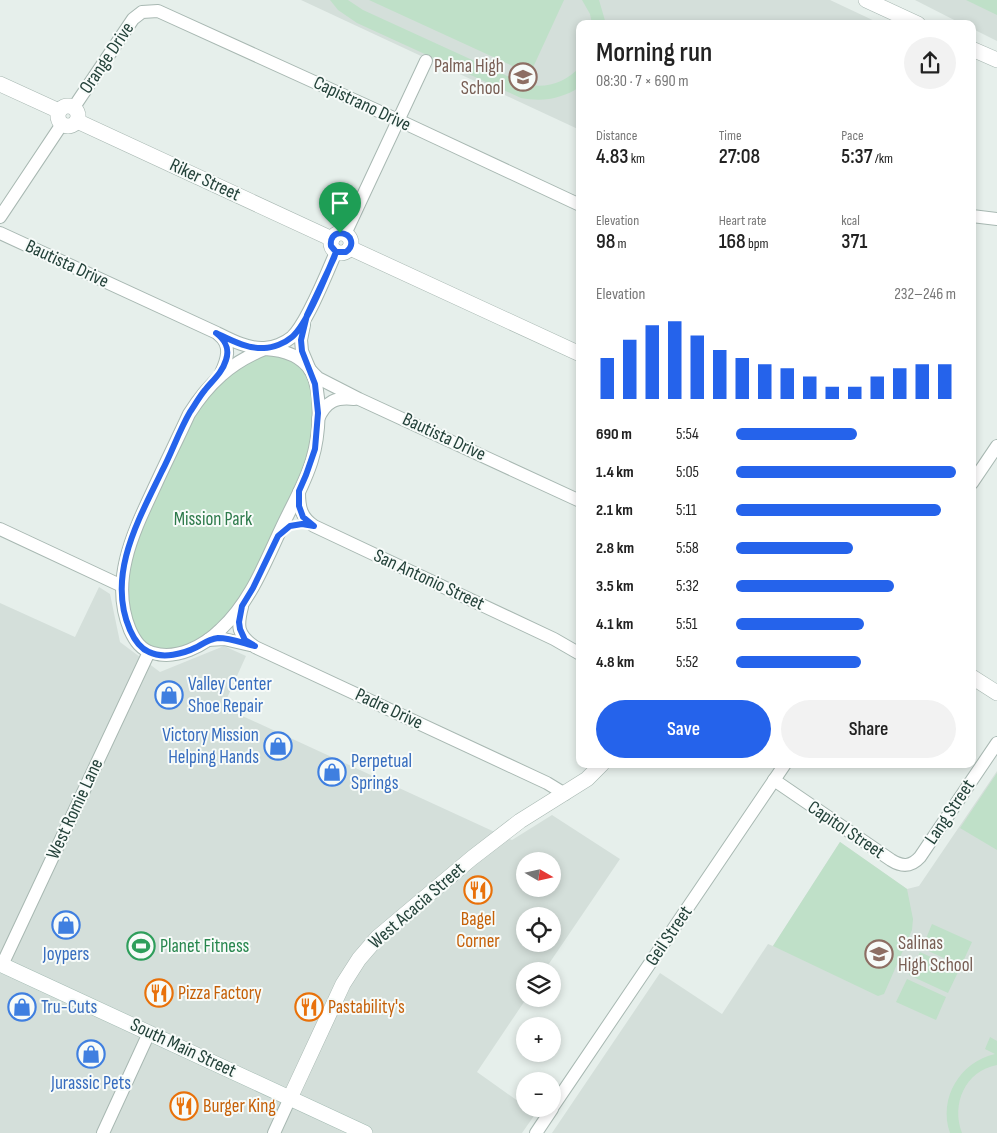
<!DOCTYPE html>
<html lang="en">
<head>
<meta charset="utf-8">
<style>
  :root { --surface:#fff; --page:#f2f2f2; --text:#222; --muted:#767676; --accent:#2563eb }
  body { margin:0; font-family:"Sofia Sans Condensed",sans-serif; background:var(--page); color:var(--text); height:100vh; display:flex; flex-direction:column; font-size:19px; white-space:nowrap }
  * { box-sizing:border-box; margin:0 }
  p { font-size:16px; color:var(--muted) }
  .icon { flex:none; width:28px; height:28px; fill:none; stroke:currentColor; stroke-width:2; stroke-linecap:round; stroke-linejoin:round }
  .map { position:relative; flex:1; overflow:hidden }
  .details { position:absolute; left:576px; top:20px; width:400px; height:748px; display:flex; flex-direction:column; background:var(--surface); border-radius:10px; box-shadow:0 2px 8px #0003 }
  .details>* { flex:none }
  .needle { width:32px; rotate:99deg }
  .fabs { position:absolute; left:516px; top:852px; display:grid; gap:10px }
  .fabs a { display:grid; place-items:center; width:45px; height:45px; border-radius:50%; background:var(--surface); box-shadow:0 2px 8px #0003; font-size:25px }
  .pin { position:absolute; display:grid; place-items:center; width:42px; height:42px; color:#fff; margin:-51px -21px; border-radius:50% 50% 50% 0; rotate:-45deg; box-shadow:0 0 5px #0007 }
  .pin .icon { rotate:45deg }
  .round { display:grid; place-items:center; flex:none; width:52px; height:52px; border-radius:26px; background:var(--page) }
  .headline { display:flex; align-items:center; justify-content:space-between; height:85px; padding:0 20px }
  h1 { font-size:28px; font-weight:600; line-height:38px }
  .figures { display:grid; grid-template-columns:repeat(3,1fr); gap:8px; height:85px; padding:5px 20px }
  .figures div { display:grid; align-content:center }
  .figures b { font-size:21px; font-weight:600 }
  .figures small { font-size:14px; font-weight:400 }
  .figures p { font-size:14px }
  .chart { height:140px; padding:10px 20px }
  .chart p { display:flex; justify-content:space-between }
  .chart svg { width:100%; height:90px; margin-top:5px; stroke:var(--accent); stroke-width:6 }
  .primary-button { display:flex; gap:10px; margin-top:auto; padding:10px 20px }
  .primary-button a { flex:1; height:58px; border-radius:30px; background:var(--accent); color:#fff; font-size:20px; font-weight:600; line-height:58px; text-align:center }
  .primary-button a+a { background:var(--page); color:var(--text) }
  ul { padding:0 20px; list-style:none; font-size:16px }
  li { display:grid; grid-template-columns:80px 60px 1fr; align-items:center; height:38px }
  li i { height:12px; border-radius:6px; background:var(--accent) }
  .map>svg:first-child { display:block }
  .built { fill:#d4dfda; fill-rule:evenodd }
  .park { fill:#bfe0c8 }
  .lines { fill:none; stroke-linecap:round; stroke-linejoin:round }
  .minor-casing { stroke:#a8b8b2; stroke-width:14 }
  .tertiary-casing { stroke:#a8b8b2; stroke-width:16 }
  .secondary-casing { stroke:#a4bbb3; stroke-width:16 }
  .minor { stroke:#fff; stroke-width:12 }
  .tertiary { stroke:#fff; stroke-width:15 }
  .secondary { stroke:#fff; stroke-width:15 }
  .route-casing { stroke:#fff; stroke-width:10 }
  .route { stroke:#2563eb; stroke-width:6 }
  .labels { text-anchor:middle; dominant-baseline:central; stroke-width:4; stroke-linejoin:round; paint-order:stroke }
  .street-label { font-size:19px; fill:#24423a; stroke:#f7fbf9 }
  .education-label { font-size:19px; fill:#785e54; stroke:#f7fbf9; text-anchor:end }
  .park-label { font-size:19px; fill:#2d7a4b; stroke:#f7fbf9 }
  .shop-label { font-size:19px; fill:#366cbe; stroke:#f7fbf9; text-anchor:start }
  .food-label { font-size:19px; fill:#c56008; stroke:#f7fbf9; text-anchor:start }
  .leisure-label { font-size:19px; fill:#27864d; stroke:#f7fbf9; text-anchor:start }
</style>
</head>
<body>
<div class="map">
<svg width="997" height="1133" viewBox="0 0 997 1133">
  <rect width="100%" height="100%" fill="#e6efeb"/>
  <g class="built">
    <polygon points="301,0 830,0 881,24 580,24 580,130"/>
    <polygon points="915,0 997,0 997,41 973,29 972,24 962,24"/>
    <path d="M99,587L110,594L120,642L160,672L224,646L246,656L223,707L512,840L552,815L620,859L544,971H525L526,999L477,1072L525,1106V1109H529L536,1113L522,1133H0V603L75,637ZM525,861H552V889H525ZM525,916H552V944H525Z"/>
    <polygon points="997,771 997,1133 552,1133 660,973 722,1014 768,944 773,946 840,842 907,889 919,886"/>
  </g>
  <g class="park">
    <path d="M330,0H348L363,10L525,84C546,89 565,83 580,67V87C561,99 543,102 521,98L357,23L338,10Z"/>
    <polygon points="369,0 564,0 530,74"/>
    <polygon points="582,0 599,0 606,24 592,24 590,14"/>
    <polygon points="966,0 997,0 997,15"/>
    <polygon points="265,349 310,370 317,434 253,588 220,630 166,655 132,635 123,572 198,400"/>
    <polygon points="997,773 997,850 960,828"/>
    <polygon points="840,842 907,889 913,919 912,930 884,994 878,996 773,946"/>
    <polygon points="932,924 972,942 961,966 922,948"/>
    <polygon points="920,952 959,970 948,993 909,975"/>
    <polygon points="907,979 946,997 936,1020 896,1002"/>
    <path d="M990,1037L997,1041V1065C965,1071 951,1104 962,1133H950C938,1098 960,1062 995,1054L985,1049Z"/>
  </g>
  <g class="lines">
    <g class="minor-casing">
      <g id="minor">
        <polyline points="74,107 133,19 142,12 158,11 398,120 580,205"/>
        <polyline points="972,216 997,219"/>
        <polyline points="0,217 62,124"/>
        <path d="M0,233L217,333C231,340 248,349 264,348C273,348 285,343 292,337C307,323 327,273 336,252"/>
        <polyline points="345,234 426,61"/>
        <polyline points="304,325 301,340 302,351 310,370 318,378 359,399 580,501"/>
        <path d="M219,335C232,345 227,360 221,373"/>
        <path d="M265,349C283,350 301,355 311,371C323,394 319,437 312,460C305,484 291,507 281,529C264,565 250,602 221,629C204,646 177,660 153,653C141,650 135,641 130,630C109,580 134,531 155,486C166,462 178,438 189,414C208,384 231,362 265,349Z"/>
        <path d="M318,419C326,401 336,397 354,399"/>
        <polyline points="972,483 997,446"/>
        <path d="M299,492C299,508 301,517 314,526L554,639L580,654"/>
        <polyline points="0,529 122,586"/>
        <path d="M242,607C237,626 237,635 255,647L547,783L565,794"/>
        <polyline points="208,640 224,639 250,645"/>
        <path d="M774,780L891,860C902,867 911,867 920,857L997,743"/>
        <polyline points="2,965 149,652"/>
        <polyline points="552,1108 785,764"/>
        <polyline points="103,1133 149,1033"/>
        <polyline points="274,1133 290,1098"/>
        <polyline points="536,1133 552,1109"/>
      </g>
    </g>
    <g class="tertiary-casing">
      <g id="tertiary">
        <polyline points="866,0 918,24"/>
        <polyline points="972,49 997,60"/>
        <polyline points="0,84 59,111"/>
        <circle cx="68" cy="116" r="10"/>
        <polyline points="77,121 332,239"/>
        <circle cx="341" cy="243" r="10"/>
        <polyline points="350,248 580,354"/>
        <polyline points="972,677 997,693"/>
        <polyline points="290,1098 343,984 359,959 378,937 472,858 520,821 587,779 602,764"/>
      </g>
    </g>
    <g class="secondary-casing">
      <polyline id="secondary" points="0,964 365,1133"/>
    </g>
    <use href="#minor" class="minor"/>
    <use href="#tertiary" class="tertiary"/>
    <use href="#secondary" class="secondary"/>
  </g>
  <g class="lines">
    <g class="route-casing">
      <path id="route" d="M340,233C333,234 330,239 331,246L336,252C327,273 308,323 292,337C285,343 273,348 264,348C247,349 231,340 216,333C225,340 230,348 226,360C222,373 213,380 205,390C199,397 195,405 190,412C179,431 172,452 162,471C139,519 106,575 130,630C134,639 139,648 149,652C163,659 183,654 197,647C204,643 209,639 218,638C230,638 243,643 255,646L245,640L240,629L239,622L242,606L253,588L278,536L290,526L302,524L314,526L303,517L299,506V491L306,475L315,449L318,413L315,384L302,351L301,340L307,315L334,258L336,252H346C355,245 352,234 340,233"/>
    </g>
    <use href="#route" class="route"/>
  </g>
  <defs>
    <g id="school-ring" transform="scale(1.4375)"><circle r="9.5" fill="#f7fbf9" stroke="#8d6e63" stroke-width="1.5"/><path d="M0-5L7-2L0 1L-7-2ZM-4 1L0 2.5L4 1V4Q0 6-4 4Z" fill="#8d6e63"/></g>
    <g id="shop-ring" transform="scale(1.4375)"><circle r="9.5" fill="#f7fbf9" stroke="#3f7fe0" stroke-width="1.5"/><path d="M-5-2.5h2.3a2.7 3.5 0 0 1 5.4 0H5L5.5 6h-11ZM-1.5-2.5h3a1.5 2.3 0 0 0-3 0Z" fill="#3f7fe0"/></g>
    <g id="restaurant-ring" transform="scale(1.4375)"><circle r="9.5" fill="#f7fbf9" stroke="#e8710a" stroke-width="1.5"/><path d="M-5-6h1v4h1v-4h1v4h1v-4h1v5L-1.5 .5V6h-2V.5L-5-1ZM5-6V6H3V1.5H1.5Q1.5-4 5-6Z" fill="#e8710a"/></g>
    <g id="stadium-ring" transform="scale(1.4375)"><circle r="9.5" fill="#f7fbf9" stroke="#2e9e5b" stroke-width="1.5"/><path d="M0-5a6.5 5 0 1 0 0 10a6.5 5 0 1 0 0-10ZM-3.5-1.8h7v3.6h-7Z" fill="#2e9e5b"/></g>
  </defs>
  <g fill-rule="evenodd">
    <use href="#school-ring" x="523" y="77"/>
    <use href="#shop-ring" x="169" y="695"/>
    <use href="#shop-ring" x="278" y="746"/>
    <use href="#shop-ring" x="332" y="772"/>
    <use href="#restaurant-ring" x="478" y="890"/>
    <use href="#shop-ring" x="66" y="925"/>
    <use href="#stadium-ring" x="141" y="946"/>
    <use href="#school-ring" x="879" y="954"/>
    <use href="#restaurant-ring" x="159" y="993"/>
    <use href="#shop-ring" x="22" y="1007"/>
    <use href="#restaurant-ring" x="309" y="1007"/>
    <use href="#shop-ring" x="91" y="1054"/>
    <use href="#restaurant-ring" x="184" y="1106"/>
  </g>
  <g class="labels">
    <g class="street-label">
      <text transform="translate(107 58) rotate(-56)">Orange Drive</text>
      <text transform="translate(362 104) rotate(25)">Capistrano Drive</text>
      <text transform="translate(205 180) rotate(25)">Riker Street</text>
      <text transform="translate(67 264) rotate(25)">Bautista Drive</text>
      <text transform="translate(444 437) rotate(25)">Bautista Drive</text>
      <text transform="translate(429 580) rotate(25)">San Antonio Street</text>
      <text transform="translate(389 709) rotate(25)">Padre Drive</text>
      <text transform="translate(75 809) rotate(-65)">West Romie Lane</text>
      <text transform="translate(950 812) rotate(-56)">Lang Street</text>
      <text transform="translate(846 830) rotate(34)">Capitol Street</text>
      <text transform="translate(417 906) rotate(-41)">West Acacia Street</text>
      <text transform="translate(669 936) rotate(-56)">Geil Street</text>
      <text transform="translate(183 1048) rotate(25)">South Main Street</text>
    </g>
    <g class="education-label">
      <text x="504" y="66">Palma High<tspan x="504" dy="22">School</tspan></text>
      <text x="898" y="943" text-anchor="start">Salinas<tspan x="898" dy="22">High School</tspan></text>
    </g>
    <g class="park-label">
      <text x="213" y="519">Mission Park</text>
    </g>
    <g class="shop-label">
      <text x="188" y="684">Valley Center<tspan x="188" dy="22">Shoe Repair</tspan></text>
      <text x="259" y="735" text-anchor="end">Victory Mission<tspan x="259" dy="22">Helping Hands</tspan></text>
      <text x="351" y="761">Perpetual<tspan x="351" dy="22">Springs</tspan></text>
      <text x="66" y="954" text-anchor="middle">Joypers</text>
      <text x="41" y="1007">Tru-Cuts</text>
      <text x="91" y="1083" text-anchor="middle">Jurassic Pets</text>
    </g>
    <g class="food-label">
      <text x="478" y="919" text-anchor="middle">Bagel<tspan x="478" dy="22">Corner</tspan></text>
      <text x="178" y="993">Pizza Factory</text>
      <text x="328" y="1007">Pastability's</text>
      <text x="203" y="1106">Burger King</text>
    </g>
    <g class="leisure-label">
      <text x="160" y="946">Planet Fitness</text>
    </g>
  </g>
</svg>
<div class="fabs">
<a><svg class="needle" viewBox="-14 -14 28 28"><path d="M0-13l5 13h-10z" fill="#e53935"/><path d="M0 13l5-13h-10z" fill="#767676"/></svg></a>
<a><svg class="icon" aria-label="locate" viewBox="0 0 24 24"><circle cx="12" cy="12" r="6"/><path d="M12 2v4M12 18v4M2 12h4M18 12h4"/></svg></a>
<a><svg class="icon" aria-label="layers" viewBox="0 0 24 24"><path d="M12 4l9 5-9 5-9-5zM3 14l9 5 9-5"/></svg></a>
<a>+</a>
<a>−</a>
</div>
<div class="pin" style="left:340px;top:233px;background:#1e9e55"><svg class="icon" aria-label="arrive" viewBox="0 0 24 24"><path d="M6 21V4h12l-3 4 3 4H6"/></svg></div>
<section class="details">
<div class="headline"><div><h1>Morning run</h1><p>08:30 · 7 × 690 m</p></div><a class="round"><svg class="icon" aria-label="share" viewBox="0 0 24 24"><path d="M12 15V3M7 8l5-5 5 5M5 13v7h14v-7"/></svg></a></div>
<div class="figures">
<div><p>Distance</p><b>4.83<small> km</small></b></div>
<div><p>Time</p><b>27:08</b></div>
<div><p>Pace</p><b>5:37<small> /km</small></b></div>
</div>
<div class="figures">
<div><p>Elevation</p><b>98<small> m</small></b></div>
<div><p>Heart rate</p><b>168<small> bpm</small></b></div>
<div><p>kcal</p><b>371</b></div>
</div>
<div class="chart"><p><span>Elevation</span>232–246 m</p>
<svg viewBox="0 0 160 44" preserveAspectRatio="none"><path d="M5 44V24M15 44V15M25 44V8M35 44V6M45 44V13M55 44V20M65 44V24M75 44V27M85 44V29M95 44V33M105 44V38M115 44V38M125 44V33M135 44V29M145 44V27M155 44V27"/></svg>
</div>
<ul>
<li><b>690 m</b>5:54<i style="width:55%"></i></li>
<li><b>1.4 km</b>5:05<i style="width:100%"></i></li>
<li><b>2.1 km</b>5:11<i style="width:93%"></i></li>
<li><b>2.8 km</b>5:58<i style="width:53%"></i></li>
<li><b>3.5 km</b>5:32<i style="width:72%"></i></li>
<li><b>4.1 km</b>5:51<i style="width:58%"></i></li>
<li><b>4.8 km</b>5:52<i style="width:57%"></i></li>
</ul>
<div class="primary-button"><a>Save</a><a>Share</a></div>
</section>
</div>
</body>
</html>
